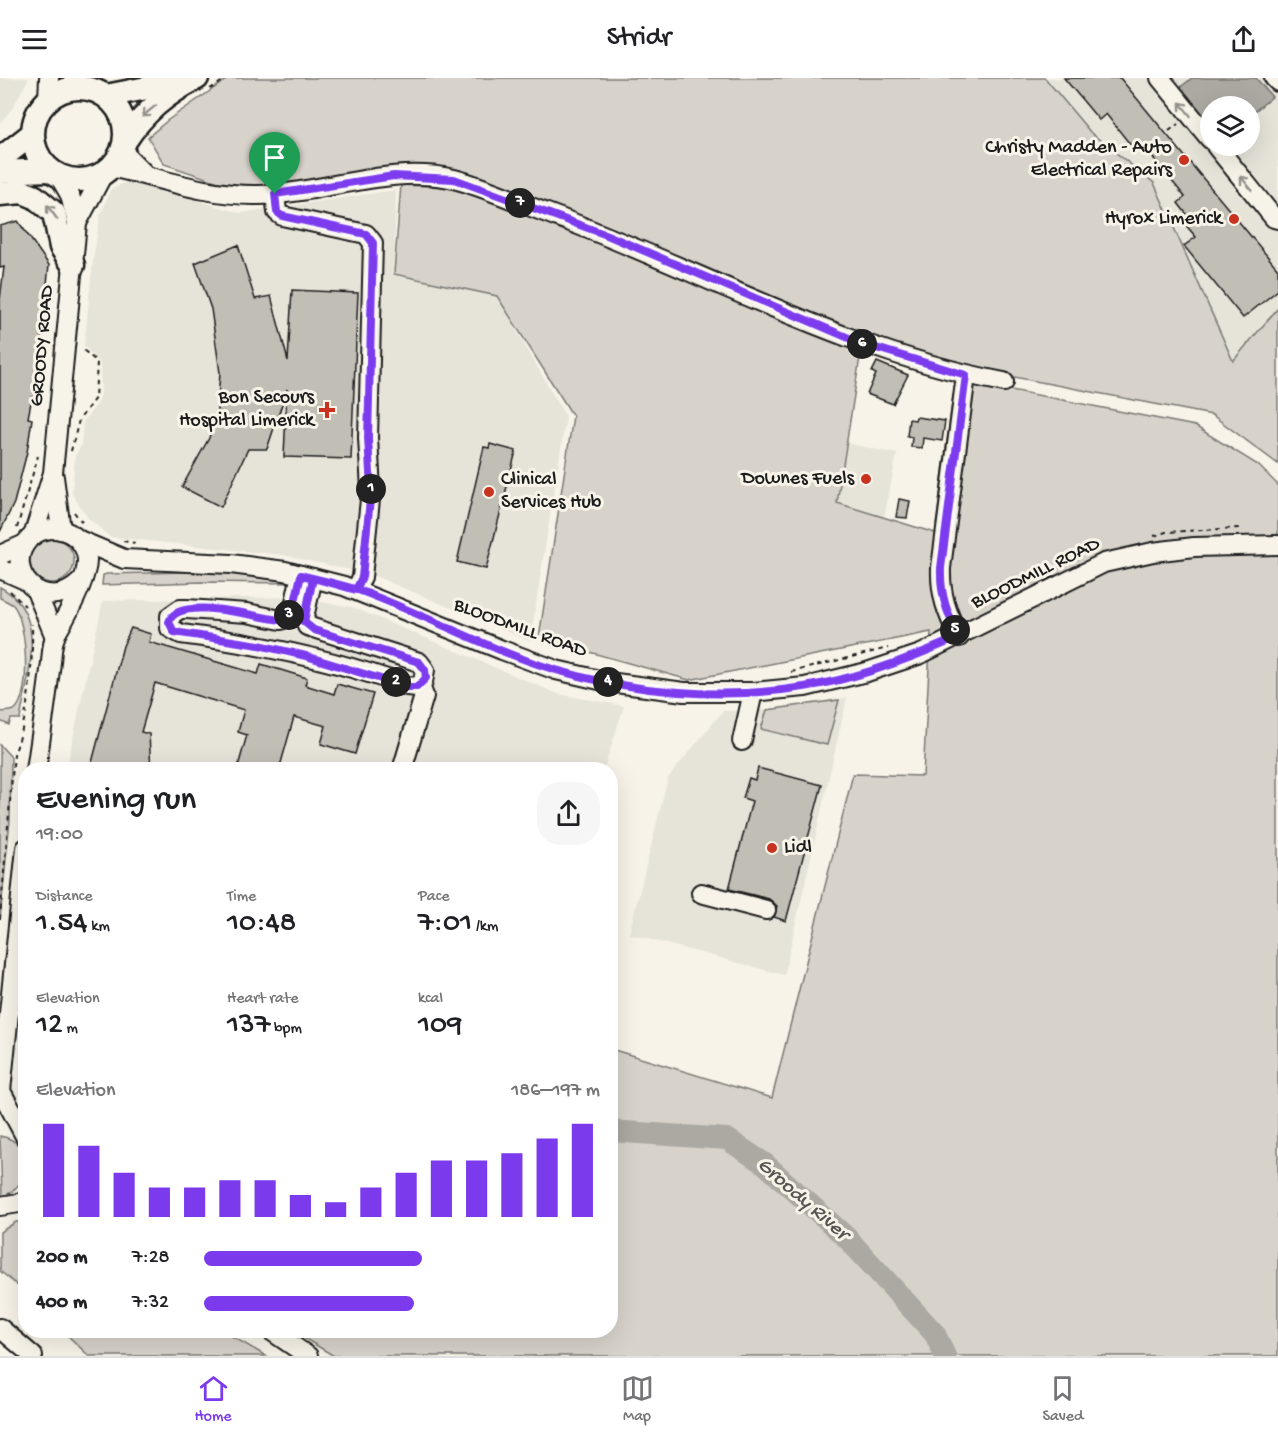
<!DOCTYPE html>
<html lang="en">
<head>
<meta charset="utf-8">
<style>
  :root { --surface:#fff; --page:#f6f6f6; --text:#202124; --muted:#757577; --line:#e0e0e0; --accent:#7c3aed }
  body { margin:0; font-family:"Gochi Hand",sans-serif; background:var(--page); color:var(--text); height:100vh; display:flex; flex-direction:column; font-size:22px; white-space:nowrap }
  * { box-sizing:border-box; margin:0 }
  p { font-size:20px; color:var(--muted) }
  .icon { flex:none; width:33px; height:33px; fill:none; stroke:currentColor; stroke-width:2; stroke-linecap:round; stroke-linejoin:round }
  .map { position:relative; flex:1; overflow:hidden }
  .details { position:absolute; left:18px; top:684px; width:600px; height:576px; display:flex; flex-direction:column; background:var(--surface); border-radius:24px; box-shadow:0 6px 24px #0002 }
  .details>* { flex:none }
  .controls { position:absolute; left:1200px; top:18px; display:grid; gap:12px }
  .controls a { display:grid; place-items:center; width:60px; height:60px; border-radius:50%; background:var(--surface); box-shadow:0 6px 24px #0002; font-size:30px }
  .pin { position:absolute; display:grid; place-items:center; width:51px; height:51px; color:#fff; margin:-62px -26px; border-radius:50% 50% 50% 0; rotate:-45deg; box-shadow:0 0 6px #0007 }
  .pin .icon { rotate:45deg }
  .km { position:absolute; width:30px; height:30px; margin:-15px; border-radius:50%; background:#222; color:#fff; font-size:16px; line-height:30px; text-align:center }
  .round { display:grid; place-items:center; flex:none; width:63px; height:63px; border-radius:24px; background:var(--page) }
  .head { display:flex; align-items:center; justify-content:space-between; height:102px; padding:0 18px }
  h1 { font-size:33px; font-weight:600; line-height:45px }
  .stats { display:grid; grid-template-columns:repeat(3,1fr); gap:9px; height:102px; padding:6px 18px }
  .stats div { display:grid; align-content:center }
  .stats b { font-size:30px; font-weight:600 }
  .stats small { font-size:16px; font-weight:400 }
  .stats p { font-size:16px }
  .chart { height:168px; padding:12px 18px }
  .chart p { display:flex; justify-content:space-between }
  .chart svg { width:100%; height:108px; margin-top:6px; stroke:var(--accent); stroke-width:6 }
  ul { padding:0 18px; list-style:none; font-size:20px }
  li { display:grid; grid-template-columns:96px 72px 1fr; align-items:center; height:45px }
  li i { height:15px; border-radius:8px; background:var(--accent) }
  header { display:flex; justify-content:space-between; align-items:center; height:78px; padding:0 18px; background:var(--surface); font-size:27px; font-weight:600 }
  .menu { display:flex; justify-content:space-around; align-items:center; height:84px; border-top:2px solid var(--line); background:var(--surface); font-size:16px; color:var(--muted) }
  .menu a { display:grid; justify-items:center; gap:3px }
  .menu .current { color:var(--accent) }
  .map>svg:first-child { display:block }
  .built { fill:#e6e3d9; fill-rule:evenodd }
  .green { fill:#d7d3cb; stroke:#7a7874; stroke-width:1.5 }
  .water { fill:#aca9a2; stroke:#72716c; stroke-width:1.5 }
  .lines { fill:none; stroke-linecap:round; stroke-linejoin:round }
  .river { stroke:#aca9a2; stroke-width:22 }
  .building { fill:#c0beb5; stroke:#1c1c1c; stroke-width:1.5 }
  .minor-casing { stroke:#1c1c1c; stroke-width:22 }
  .major-casing { stroke:#1c1c1c; stroke-width:27 }
  .path { stroke:#1c1c1c; stroke-width:2; stroke-dasharray:4.5 4.5; stroke-linecap:butt }
  .minor { stroke:#f7f3e8; stroke-width:18 }
  .major { stroke:#f7f3e8; stroke-width:22 }
  .oneway { stroke:#94928c }
  .route-casing { stroke:#fff; stroke-width:12 }
  .route { stroke:#7c3aed; stroke-width:8 }
  .poi-dot { fill:#c8321e; stroke:#f7f3e8; stroke-width:2 }
  .labels { text-anchor:middle; dominant-baseline:central; stroke-width:6; stroke-linejoin:round; paint-order:stroke }
  .poi-label { font-size:20px; fill:#1c1c1c; stroke:#f7f3e8; text-anchor:end }
  .street-label { font-size:20px; fill:#1c1c1c; stroke:#f7f3e8 }
  .water-label { font-size:21px; font-style:italic; fill:#565452; stroke:#f7f3e8 }
</style>
</head>
<body>
<header><svg class="icon" aria-label="menu" viewBox="0 0 24 24"><path d="M4 6h16M4 12h16M4 18h16"/></svg>Stridr<svg class="icon" aria-label="share" viewBox="0 0 24 24"><path d="M12 15V3M7 8l5-5 5 5M5 13v7h14v-7"/></svg></header>
<div class="map">
<svg width="1278" height="1278" viewBox="0 0 1278 1278">
  <rect width="100%" height="100%" fill="#f7f3e8"/>
  <filter id="ink" filterUnits="userSpaceOnUse"><feTurbulence type="fractalNoise" baseFrequency=".0167" numOctaves="2"/><feDisplacementMap in="SourceGraphic" scale="12" xChannelSelector="R" yChannelSelector="G"/><feConvolveMatrix kernelMatrix="1 2 1 2 8 2 1 2 1" color-interpolation-filters="sRGB"/></filter>
  <g filter="url(#ink)">
    <g class="built">
      <polygon points="0,0 29,0 11,32 0,45"/>
      <path d="M1045,0H1278V230L1233,284L1154,105L1091,55ZM1210,28H1250V68H1210Z"/>
      <polygon points="129,103 240,135 396,112 394,196 497,218 566,339 530,563 372,497 283,477 110,459 88,440 72,416 75,378 81,368 83,344 98,325 101,316 100,285 84,268 93,183 100,138 111,111"/>
      <polygon points="846,365 897,376 884,440 836,425"/>
      <polygon points="291,519 352,529 558,616 624,628 604,691 66,692 103,523"/>
      <polygon points="847,620 784,897 629,856 668,700 723,633 767,632"/>
    </g>
    <g class="green">
      <polygon points="229,0 1045,0 1091,55 1154,105 1233,283 1278,230 1278,386 1212,337 962,289 867,259 753,210 445,89 407,88 289,108 230,108 164,86 148,59 168,42"/>
      <polygon points="401,107 448,109 488,119 861,273 837,425 935,455 955,301 1195,348 1258,387 1278,407 1278,1278 334,1278 292,1253 610,1252 611,971 772,1020 853,696 923,698 931,554 689,602 539,560 573,338 497,218 394,196"/>
      <circle cx="52" cy="483" r="22"/>
      <polygon points="227,493 290,502 291,505 202,504 102,507 103,497 107,496"/>
      <path d="M0,509C49,535 28,596 20,641H11L9,647L0,643V634C4,633 10,634 14,632C32,620 27,542 13,527C9,524 4,522 0,520Z"/>
      <polygon points="839,622 827,667 761,651 767,632"/>
      <polygon points="0,667 11,679 10,742 0,841"/>
      <path d="M0,1058C36,1064 33,1107 2,1119Z"/>
      <polygon points="25,1143 26,1143 25,1214 0,1193 0,1154 16,1144"/>
      <polygon points="63,1253 223,1253 266,1278 89,1278"/>
    </g>
    <polygon class="water" points="1192,0 1256,0 1272,19 1250,37 1250,28 1210,28 1210,49 1178,11"/>
    <g class="lines">
      <polyline class="river" points="610,1053 727,1061 765,1086 847,1160 935,1256 945,1278"/>
    </g>
    <g class="building">
      <polygon points="1064,0 1120,0 1278,191 1278,212 1243,240 1184,168 1196,159 1183,144 1189,139 1178,125 1185,119 1140,64 1133,70 1106,36 1099,42"/>
      <polygon points="18,143 49,187 35,320 32,319 28,340 32,341 27,374 14,425 0,454 0,222 4,189 0,190 0,148"/>
      <polygon points="238,167 255,221 271,218 288,283 292,212 358,215 351,381 284,379 287,311 267,371 248,371 221,429 182,409 209,360 217,332 220,295 211,231 195,185"/>
      <polygon points="877,284 908,297 893,326 867,316 876,296 872,294"/>
      <polygon points="916,339 945,343 942,363 923,360 922,370 911,369 912,359 907,358 909,341 915,342"/>
      <polygon points="490,366 516,373 486,491 457,484 484,369 489,370"/>
      <polygon points="899,421 910,423 907,440 896,439"/>
      <polygon points="131,550 151,556 149,564 258,596 261,586 307,600 305,607 334,616 337,606 373,616 355,676 321,666 326,648 294,639 279,692 237,692 247,657 238,654 244,632 155,605 141,654 149,656 151,692 90,692 123,568"/>
      <polygon points="758,690 822,707 786,843 774,839 777,828 769,821 729,811 752,723 743,720 749,700 755,702"/>
    </g>
    <g class="lines">
      <g class="minor-casing">
        <g id="minor">
          <polyline points="74,0 79,9"/>
          <polyline points="1160,0 1210,61"/>
          <polyline points="1274,0 1278,4"/>
          <polyline points="48,21 49,0"/>
          <polyline points="1216,68 1274,140 1278,141"/>
          <polyline points="122,73 146,97"/>
          <path d="M111,89C160,100 207,118 258,117C323,116 390,86 454,101C485,109 517,124 547,135C699,191 844,274 1004,304"/>
          <polyline points="275,116 277,134 282,138 366,156 373,165 368,360 371,412 362,499 356,512"/>
          <polyline points="77,145 103,96"/>
          <polyline points="54,399 61,452"/>
          <polyline points="33,458 53,395 77,145 70,117 59,98"/>
          <polyline points="79,462 124,481 231,486 285,493 344,508 502,572 556,592 608,604 684,614 753,614 805,609 867,594 921,576 1104,485 1153,474 1194,469 1278,467"/>
          <polyline points="0,477 25,466"/>
          <polyline points="0,491 25,502"/>
          <path d="M301,497L293,533L281,542L247,535L187,531H180L170,538V550L181,556C258,566 335,581 407,608L417,609L423,604L425,592L419,584L307,548L304,539L313,500"/>
          <polyline points="36,513 55,559"/>
          <path d="M959,559C947,535 940,517 941,490L966,297"/>
          <polyline points="742,663 753,614"/>
          <path d="M36,692C41,658 46,625 50,592C52,581 51,566 56,556C66,539 88,501 87,481C84,453 49,441 29,461C0,492 45,539 80,504"/>
          <polyline points="402,692 424,618 420,607"/>
          <polyline points="26,770 1,1013 26,1060"/>
          <polyline points="701,815 766,832"/>
          <polyline points="0,1128 26,1124"/>
          <polyline points="0,1250 33,1278"/>
          <polyline points="270,1252 308,1278"/>
        </g>
      </g>
      <g class="major-casing">
        <g id="major">
          <circle cx="79" cy="56" r="46"/>
          <polyline points="106,18 152,9 180,9"/>
          <path d="M125,63C144,34 166,16 197,0"/>
          <polyline points="0,81 32,56"/>
          <polyline points="0,94 49,92"/>
          <polyline points="0,116 23,114 35,119 54,135 61,169 73,187"/>
        </g>
      </g>
      <g class="path">
        <polyline points="210,11 228,0"/>
        <polyline points="23,41 32,22"/>
        <polyline points="1169,53 1178,46"/>
        <polyline points="71,373 79,342 95,320 97,284 81,270"/>
        <polyline points="74,434 82,444"/>
        <polyline points="17,450 38,378"/>
        <polyline points="1154,458 1166,454 1240,450"/>
        <polyline points="123,463 135,465"/>
        <polyline points="1041,498 1079,480"/>
        <polyline points="10,513 25,528"/>
        <polyline points="791,594 888,570"/>
        <path d="M0,841L14,676C29,639 33,586 32,546"/>
        <polyline points="243,1252 256,1260"/>
      </g>
      <use href="#minor" class="minor"/>
      <use href="#major" class="major"/>
    </g>
    <defs><path id="oneway-shaft" d="M-6 0H5M1.5-3L5.5 0L1.5 3" fill="none" stroke-width="1.6" stroke-linecap="round" stroke-linejoin="round" transform="scale(1.5)"/></defs>
    <g class="oneway">
      <use href="#oneway-shaft" transform="translate(1185 31) rotate(-129)"/>
      <use href="#oneway-shaft" transform="translate(149 33) rotate(141)"/>
      <use href="#oneway-shaft" transform="translate(1246 105) rotate(-129)"/>
      <use href="#oneway-shaft" transform="translate(52 134) rotate(-126)"/>
    </g>
  </g>
  <g class="lines" filter="url(#ink)">
    <g class="route-casing">
      <path id="route" d="M275,116L277,134L282,138L366,156L373,165L368,360L371,412L362,499L356,512L313,500L304,544L314,552L419,584L425,592L426,600L417,609H407L306,578L259,567L174,554L169,544C177,516 259,540 281,542L293,533L301,497C320,502 340,506 358,512C425,536 488,572 556,592C634,615 724,622 804,609C857,601 910,581 959,559C947,535 940,517 941,490L966,297L863,266L607,157L454,101L394,98L275,116"/>
    </g>
    <use href="#route" class="route"/>
  </g>
  <g class="poi-dot">
    <circle cx="1184" cy="82" r="6"/>
    <circle cx="1234" cy="141" r="6"/>
    <path d="M324 323h6v6h6v6h-6v6h-6v-6h-6v-6h6z"/>
    <circle cx="866" cy="401" r="6"/>
    <circle cx="489" cy="414" r="6"/>
    <circle cx="772" cy="770" r="6"/>
  </g>
  <g class="labels">
    <g class="poi-label">
      <text x="1172" y="70">Christy Madden - Auto<tspan x="1172" dy="23">Electrical Repairs</tspan></text>
      <text x="1222" y="141">Hyrox Limerick</text>
      <text x="314" y="320">Bon Secours<tspan x="314" dy="23">Hospital Limerick</tspan></text>
      <text x="854" y="401">Downes Fuels</text>
      <text x="501" y="402" text-anchor="start">Clinical<tspan x="501" dy="23">Services Hub</tspan></text>
      <text x="784" y="770" text-anchor="start">Lidl</text>
    </g>
    <g class="street-label">
      <text transform="translate(43 268) rotate(-85)">GROODY ROAD</text>
      <text transform="translate(1036 496) rotate(-26)">BLOODMILL ROAD</text>
      <text transform="translate(520 551) rotate(20)">BLOODMILL ROAD</text>
    </g>
    <g class="water-label">
      <text transform="translate(802 1122) rotate(41)">Groody River</text>
    </g>
  </g>
</svg>
<div class="controls">
<a><svg class="icon" aria-label="layers" viewBox="0 0 24 24"><path d="M12 4l9 5-9 5-9-5zM3 14l9 5 9-5"/></svg></a>
</div>
<div class="pin" style="left:275px;top:116px;background:#1e9e55"><svg class="icon" aria-label="arrive" viewBox="0 0 24 24"><path d="M6 21V4h12l-3 4 3 4H6"/></svg></div>
<b class="km" style="left:371px;top:411px">1</b>
<b class="km" style="left:396px;top:604px">2</b>
<b class="km" style="left:289px;top:537px">3</b>
<b class="km" style="left:608px;top:604px">4</b>
<b class="km" style="left:955px;top:552px">5</b>
<b class="km" style="left:862px;top:266px">6</b>
<b class="km" style="left:520px;top:125px">7</b>
<section class="details">
<div class="head"><div><h1>Evening run</h1><p>19:00</p></div><a class="round"><svg class="icon" aria-label="share" viewBox="0 0 24 24"><path d="M12 15V3M7 8l5-5 5 5M5 13v7h14v-7"/></svg></a></div>
<div class="stats">
<div><p>Distance</p><b>1.54<small> km</small></b></div>
<div><p>Time</p><b>10:48</b></div>
<div><p>Pace</p><b>7:01<small> /km</small></b></div>
</div>
<div class="stats">
<div><p>Elevation</p><b>12<small> m</small></b></div>
<div><p>Heart rate</p><b>137<small> bpm</small></b></div>
<div><p>kcal</p><b>109</b></div>
</div>
<div class="chart"><p><span>Elevation</span>186–197 m</p>
<svg viewBox="0 0 160 44" preserveAspectRatio="none"><path d="M5 44V6M15 44V15M25 44V26M35 44V32M45 44V32M55 44V29M65 44V29M75 44V35M85 44V38M95 44V32M105 44V26M115 44V21M125 44V21M135 44V18M145 44V12M155 44V6"/></svg>
</div>
<ul>
<li><b>200 m</b>7:28<i style="width:55%"></i></li>
<li><b>400 m</b>7:32<i style="width:53%"></i></li>
</ul>
</section>
</div>
<nav class="menu">
<a class="current"><svg class="icon" aria-label="home" viewBox="0 0 24 24"><path d="M3 11l9-7 9 7M6 9v11h12V9"/></svg>Home</a>
<a><svg class="icon" aria-label="map" viewBox="0 0 24 24"><path d="M3 6l6-2 6 2 6-2v14l-6 2-6-2-6 2zM9 4v14M15 6v14"/></svg>Map</a>
<a><svg class="icon" aria-label="saved" viewBox="0 0 24 24"><path d="M7 4h10v16l-5-4-5 4z"/></svg>Saved</a>
</nav>
</body>
</html>
